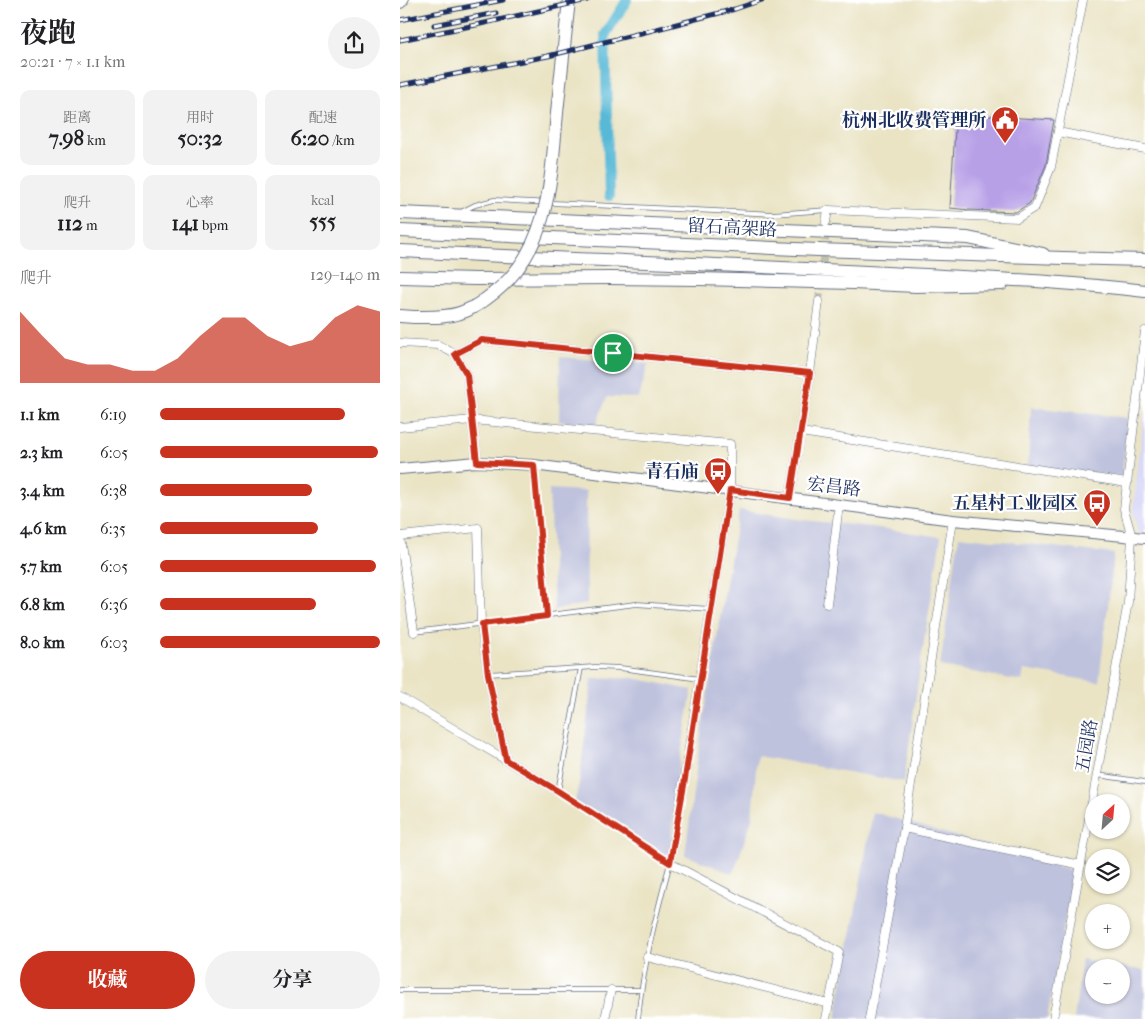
<!DOCTYPE html>
<html lang="zh">
<head>
<meta charset="utf-8">
<style>
  :root { --surface:#fff; --page:#f2f2f2; --text:#202124; --muted:#757577; --accent:#c8321e }
  body { margin:0; font-family:"IM FELL French Canon","Noto Serif SC",serif; background:var(--page); color:var(--text); height:100vh; display:flex; flex-direction:column; font-size:19px; white-space:nowrap }
  * { box-sizing:border-box; margin:0 }
  p { font-size:16px; color:var(--muted) }
  .icon { flex:none; width:28px; height:28px; fill:none; stroke:currentColor; stroke-width:2; stroke-linecap:round; stroke-linejoin:round }
  .map { position:relative; flex:1; overflow:hidden }
  .panel { display:flex; flex-direction:column; background:var(--surface); width:400px }
  .panel>* { flex:none }
  .needle { width:32px; rotate:26deg }
  .buttons { position:absolute; left:685px; top:794px; display:grid; gap:10px }
  .buttons a { display:grid; place-items:center; width:45px; height:45px; border-radius:50%; background:var(--surface); box-shadow:0 1px 4px #0004; font-size:25px }
  .pin { position:absolute; display:grid; place-items:center; width:42px; height:42px; color:#fff; margin:-21px; border:2px solid #fff; border-radius:50%; box-shadow:0 1px 5px #0007 }
  .round { display:grid; place-items:center; flex:none; width:52px; height:52px; border-radius:26px; background:var(--page) }
  .summary { display:flex; align-items:center; justify-content:space-between; height:85px; padding:0 20px }
  h1 { font-size:28px; font-weight:700; line-height:38px }
  .figures { display:grid; grid-template-columns:repeat(3,1fr); gap:8px; height:85px; padding:5px 20px }
  .figures div { display:grid; align-content:center; border-radius:10px; background:var(--page); text-align:center }
  .figures b { font-size:21px; font-weight:700 }
  .figures small { font-size:14px; font-weight:400 }
  .figures p { font-size:14px }
  .chart { height:140px; padding:10px 20px }
  .chart p { display:flex; justify-content:space-between }
  .chart svg { width:100%; height:90px; margin-top:5px; fill:var(--accent); opacity:.7 }
  .primary-button { display:flex; gap:10px; margin-top:auto; padding:10px 20px }
  .primary-button a { flex:1; height:58px; border-radius:30px; background:var(--accent); color:#fff; font-size:20px; font-weight:700; line-height:58px; text-align:center }
  .primary-button a+a { background:var(--page); color:var(--text) }
  ul { padding:0 20px; list-style:none; font-size:16px }
  li { display:grid; grid-template-columns:80px 60px 1fr; align-items:center; height:38px }
  li i { height:12px; border-radius:6px; background:var(--accent) }
  main { display:flex; flex:1; min-height:0 }
  .map>svg:first-child { display:block }
  .built { fill:#d8d7f8 }
  .industrial { fill:#bfc2dd; fill-rule:evenodd }
  .lines { fill:none; stroke-linecap:round; stroke-linejoin:round }
  .canal { stroke:#58b9d7; stroke-width:10 }
  .building { fill:#b8a0e7 }
  .minor-tunnel { stroke:#c1c0b0; stroke-width:8; stroke-dasharray:8 4; stroke-linecap:butt }
  .service-casing { stroke:#636e82; stroke-width:5.5 }
  .minor-casing { stroke:#636e82; stroke-width:9 }
  .tertiary-casing { stroke:#636e82; stroke-width:12 }
  .primary-casing { stroke:#636e82; stroke-width:14 }
  .trunk-casing { stroke:#636e82; stroke-width:14 }
  .service { stroke:#fff; stroke-width:4 }
  .minor { stroke:#fff; stroke-width:8 }
  .tertiary { stroke:#fff; stroke-width:10 }
  .primary { stroke:#fff; stroke-width:12 }
  .trunk { stroke:#fff; stroke-width:12 }
  .rail-casing { stroke:#1b2f5e; stroke-width:5 }
  .rail { stroke:#fff; stroke-width:3; stroke-dasharray:9; stroke-linecap:butt }
  .trunk-bridge-casing { stroke:#636e82; stroke-width:14; stroke-linecap:butt }
  .trunk-bridge { stroke:#fff; stroke-width:12 }
  .route-casing { stroke:#fff; stroke-width:10 }
  .route { stroke:#c8321e; stroke-width:6 }
  .labels { text-anchor:middle; dominant-baseline:central; stroke-width:4.5; stroke-linejoin:round; paint-order:stroke }
  .poi-label { font-size:18px; font-weight:bold; fill:#1b2f5e; stroke:#fff; text-anchor:end }
  .street-label { font-size:18px; fill:#1b2f5e; stroke:#fff }
</style>
</head>
<body>
<main>
<section class="panel">
<div class="summary"><div><h1>夜跑</h1><p>20:21 · 7 × 1.1 km</p></div><a class="round"><svg class="icon" aria-label="share" viewBox="0 0 24 24"><path d="M12 15V3M7 8l5-5 5 5M5 13v7h14v-7"/></svg></a></div>
<div class="figures">
<div><p>距离</p><b>7.98<small> km</small></b></div>
<div><p>用时</p><b>50:32</b></div>
<div><p>配速</p><b>6:20<small> /km</small></b></div>
</div>
<div class="figures">
<div><p>爬升</p><b>112<small> m</small></b></div>
<div><p>心率</p><b>141<small> bpm</small></b></div>
<div><p>kcal</p><b>555</b></div>
</div>
<div class="chart"><p><span>爬升</span>129–140 m</p>
<svg viewBox="0 0 160 44" preserveAspectRatio="none"><path d="M0 44V9L10 21L20 32L30 35L40 35L50 38L60 38L70 32L80 21L90 12L100 12L110 21L120 26L130 23L140 12L150 6L160 9V44z"/></svg>
</div>
<ul>
<li><b>1.1 km</b>6:19<i style="width:84%"></i></li>
<li><b>2.3 km</b>6:05<i style="width:99%"></i></li>
<li><b>3.4 km</b>6:38<i style="width:69%"></i></li>
<li><b>4.6 km</b>6:35<i style="width:72%"></i></li>
<li><b>5.7 km</b>6:05<i style="width:98%"></i></li>
<li><b>6.8 km</b>6:36<i style="width:71%"></i></li>
<li><b>8.0 km</b>6:03<i style="width:100%"></i></li>
</ul>
<div class="primary-button"><a>收藏</a><a>分享</a></div>
</section>
<div class="map">
<svg width="745" height="1019" viewBox="0 0 745 1019">
  <rect width="100%" height="100%" fill="#fff"/>
  <filter id="ink" filterUnits="userSpaceOnUse"><feTurbulence type="fractalNoise" baseFrequency=".02" numOctaves="2"/><feDisplacementMap in="SourceGraphic" scale="10" xChannelSelector="R" yChannelSelector="G"/><feConvolveMatrix kernelMatrix="1 2 1 2 8 2 1 2 1" color-interpolation-filters="sRGB"/></filter>
  <filter id="wash" filterUnits="userSpaceOnUse"><feTurbulence type="fractalNoise" baseFrequency=".0096" numOctaves="4" result="noise"/><feDisplacementMap in="SourceGraphic" scale="20" xChannelSelector="R" yChannelSelector="G"/><feGaussianBlur stdDeviation="1.12" result="paint"/><feColorMatrix in="noise" values="0 0 0 0 0 0 0 0 0 0 0 0 0 0 0 0 0 1.4 0 .05"/><feComposite in="paint" operator="in"/></filter>
  <g filter="url(#wash)">
    <rect width="100%" height="100%" fill="#eae4c5"/>
    <polygon class="built" points="745,406 745,534 738,533 733,510"/>
    <g class="industrial">
      <polygon points="160,357 248,364 239,398 207,397 196,425 159,421"/>
      <polygon points="631,407 728,418 722,476 628,467"/>
      <polygon points="149,489 186,491 187,604 154,610"/>
      <polygon points="339,510 402,520 472,527 541,537 521,660 504,782 357,756 352,819 333,874 285,855 299,747 320,618"/>
      <polygon points="559,536 714,554 699,682 624,670 622,681 540,666"/>
      <polygon points="233,678 292,690 274,794 270,863 175,802 180,778 192,679"/>
      <polygon points="473,812 674,871 647,1019 436,1019"/>
      <path d="M682,959L745,971V1019H674ZM694,968H721V995H694Z"/>
    </g>
    <g class="lines">
      <polyline class="canal" points="209,196 205,35 227,0"/>
    </g>
    <g id="blocks">
      <polygon class="building" points="556,114 654,120 646,165 630,203 616,212 569,210 550,208"/>
    </g>
  </g>
  <g filter="url(#ink)">
    <use href="#blocks" fill-opacity="0" stroke="#636e82" stroke-width="1"/>
    <g class="lines">
      <polyline class="minor-tunnel" points="419,301 426,229"/>
      <g class="service-casing">
        <g id="service">
          <polyline points="63,211 75,205 94,200 373,214 428,210"/>
          <polyline points="134,467 147,616"/>
          <polyline points="14,632 236,604 310,609"/>
          <path d="M181,668L158,791L270,863C256,915 243,966 238,1019"/>
          <polyline points="88,674 195,667 220,668 300,679"/>
          <polyline points="697,775 745,782"/>
          <polyline points="0,990 241,990"/>
        </g>
      </g>
      <g class="minor-casing">
        <g id="minor">
          <polyline points="658,132 745,149"/>
          <polyline points="426,222 428,210 618,218 635,207 651,167 683,0"/>
          <polyline points="0,343 38,345 55,354 67,375 77,462"/>
          <polyline points="55,354 82,340 410,373"/>
          <polyline points="0,427 72,420 330,444 330,490 283,785 270,863 439,952 426,1019"/>
          <polyline points="401,432 727,483"/>
          <polyline points="390,498 410,373 419,301"/>
          <polyline points="0,536 78,528 81,624 88,674 106,760"/>
          <polyline points="0,537 14,632"/>
          <polyline points="427,604 439,504"/>
          <polyline points="0,697 158,791"/>
          <polyline points="504,828 553,520"/>
          <polyline points="247,957 429,1004"/>
          <polyline points="205,1019 211,990"/>
          <polyline points="469,1019 504,828 681,865"/>
          <polyline points="653,1019 728,602 732,537 724,509 745,331"/>
        </g>
      </g>
      <g class="tertiary-casing">
        <polyline id="tertiary" points="0,469 77,462 134,465 553,520 745,538"/>
      </g>
      <g class="primary-casing">
        <g id="primary">
          <polyline points="0,2 2,0"/>
          <polyline points="0,213 568,238 643,254"/>
          <polyline points="0,277 75,279 210,278 298,279 453,283 516,286 602,284"/>
        </g>
      </g>
      <g class="trunk-casing">
        <g id="trunk">
          <polyline points="158,103 169,0"/>
          <polyline points="0,231 418,250 663,258 745,260"/>
          <path d="M0,251C175,260 351,265 526,275C599,279 672,282 745,291"/>
          <polyline points="0,316 14,317"/>
        </g>
      </g>
      <use href="#service" class="service"/>
      <use href="#minor" class="minor"/>
      <use href="#tertiary" class="tertiary"/>
      <use href="#primary" class="primary"/>
      <use href="#trunk" class="trunk"/>
      <g class="rail-casing">
        <g id="rail">
          <polyline points="0,20 103,0"/>
          <polyline points="34,25 96,13"/>
          <polyline points="0,40 76,25 187,0"/>
          <polyline points="0,85 148,56 265,27 335,9 362,0"/>
        </g>
      </g>
      <use href="#rail" class="rail"/>
      <g class="trunk-bridge-casing">
        <path id="trunk-bridge" d="M14,317C29,317 45,318 60,313C73,309 84,301 95,292C153,246 151,169 158,103"/>
      </g>
      <use href="#trunk-bridge" class="trunk-bridge"/>
    </g>
  </g>
  <g class="lines" filter="url(#ink)">
    <g class="route-casing">
      <polygon id="route" points="82,340 410,373 390,498 330,490 284,785 270,863 158,791 106,760 88,674 82,624 147,616 134,465 77,462 67,375 55,354"/>
    </g>
    <use href="#route" class="route"/>
  </g>
  <defs>
    <g id="civic-pin" transform="scale(1.4375)"><path d="M0 17L-7.5 6A9.5 9.5 0 1 1 7.5 6Z" fill="#c8321e" stroke="#fff"/><path d="M-.6-6.5H3V-4.5H.6V-3L4-1V1h2V6H-6V1h2V-1L-.6-3ZM-1.2 2.5V6h2.4V2.5Z" fill="#fff"/></g>
    <g id="bus-pin" transform="scale(1.4375)"><path d="M0 17L-7.5 6A9.5 9.5 0 1 1 7.5 6Z" fill="#c8321e" stroke="#fff"/><path d="M-5-6H5V4H4V6H2V4H-2V6H-4V4H-5ZM-3.5-4V0h7V-4ZM-3.5 1.2v1.5H-2V1.2ZM2 1.2v1.5H3.5V1.2Z" fill="#fff"/></g>
  </defs>
  <g fill-rule="evenodd">
    <use href="#civic-pin" x="605" y="120"/>
    <use href="#bus-pin" x="318" y="471"/>
    <use href="#bus-pin" x="697" y="503"/>
  </g>
  <g class="labels">
    <g class="poi-label">
      <text x="586" y="120">杭州北收费管理所</text>
      <text x="299" y="471">青石庙</text>
      <text x="678" y="503">五星村工业园区</text>
    </g>
    <g class="street-label">
      <text transform="translate(332 228) rotate(3)">留石高架路</text>
      <text transform="translate(434 487) rotate(7)">宏昌路</text>
      <text transform="translate(687 746) rotate(-80)">五园路</text>
    </g>
  </g>
</svg>
<div class="buttons">
<a><svg class="needle" viewBox="-14 -14 28 28"><path d="M0-13l5 13h-10z" fill="#e53935"/><path d="M0 13l5-13h-10z" fill="#757577"/></svg></a>
<a><svg class="icon" aria-label="layers" viewBox="0 0 24 24"><path d="M12 4l9 5-9 5-9-5zM3 14l9 5 9-5"/></svg></a>
<a>+</a>
<a>−</a>
</div>
<div class="pin" style="left:213px;top:353px;background:#1e9e55"><svg class="icon" aria-label="arrive" viewBox="0 0 24 24"><path d="M6 21V4h12l-3 4 3 4H6"/></svg></div>
</div>
</main>
</body>
</html>
